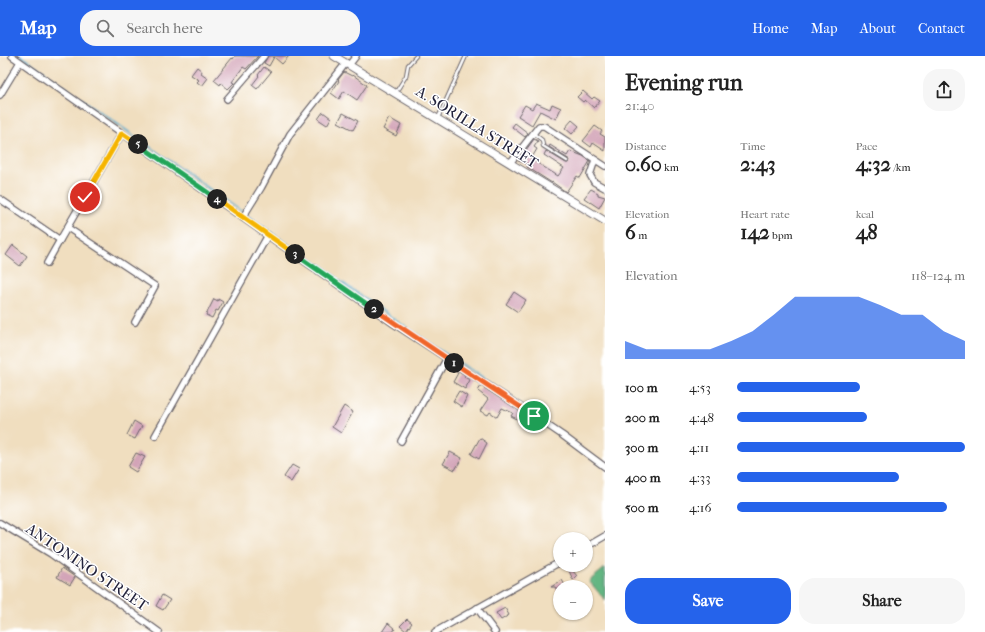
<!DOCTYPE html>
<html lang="en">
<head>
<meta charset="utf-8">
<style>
  :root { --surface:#fff; --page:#f6f6f6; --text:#222; --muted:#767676; --accent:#2563eb }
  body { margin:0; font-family:"IM FELL French Canon",serif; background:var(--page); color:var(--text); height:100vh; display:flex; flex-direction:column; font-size:15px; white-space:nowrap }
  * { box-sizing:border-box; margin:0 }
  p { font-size:13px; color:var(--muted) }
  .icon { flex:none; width:22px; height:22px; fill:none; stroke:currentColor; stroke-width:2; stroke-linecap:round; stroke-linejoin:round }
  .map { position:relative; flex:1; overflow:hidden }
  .sheet { display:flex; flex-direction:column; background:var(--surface); width:380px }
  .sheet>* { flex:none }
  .controls { position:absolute; left:553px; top:476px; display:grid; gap:8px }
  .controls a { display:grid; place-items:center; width:40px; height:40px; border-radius:50%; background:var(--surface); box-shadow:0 1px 3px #0004; font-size:20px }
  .pin { position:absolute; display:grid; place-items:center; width:34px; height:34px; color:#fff; margin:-17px; border:2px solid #fff; border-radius:50%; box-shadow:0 1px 4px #0007 }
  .km { position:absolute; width:20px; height:20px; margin:-10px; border-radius:50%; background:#222; color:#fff; font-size:11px; line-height:20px; text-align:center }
  .round { display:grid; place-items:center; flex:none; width:42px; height:42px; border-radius:16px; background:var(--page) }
  .head { display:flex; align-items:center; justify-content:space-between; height:68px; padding:0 20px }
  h1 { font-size:22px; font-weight:800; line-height:30px }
  .figures { display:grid; grid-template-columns:repeat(3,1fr); gap:6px; height:68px; padding:4px 20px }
  .figures div { display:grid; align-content:center }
  .figures b { font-size:20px; font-weight:800 }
  .figures small { font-size:11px; font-weight:400 }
  .figures p { font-size:11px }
  .chart { height:112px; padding:8px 20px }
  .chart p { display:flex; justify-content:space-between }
  .chart svg { width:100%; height:72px; margin-top:4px; fill:var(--accent); opacity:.7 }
  .button { display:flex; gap:8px; margin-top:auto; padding:8px 20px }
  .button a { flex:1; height:46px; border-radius:16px; background:var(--accent); color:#fff; font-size:16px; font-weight:800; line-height:46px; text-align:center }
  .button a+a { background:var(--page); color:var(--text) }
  ul { padding:0 20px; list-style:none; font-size:13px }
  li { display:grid; grid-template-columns:64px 48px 1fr; align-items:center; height:30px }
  li i { height:10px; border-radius:5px; background:var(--accent) }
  header { display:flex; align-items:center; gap:24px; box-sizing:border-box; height:56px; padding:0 20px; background:var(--accent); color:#fff }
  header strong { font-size:19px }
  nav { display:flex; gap:22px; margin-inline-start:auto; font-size:14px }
  .search { width:280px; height:36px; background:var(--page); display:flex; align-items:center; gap:10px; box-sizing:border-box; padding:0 14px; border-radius:16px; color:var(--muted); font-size:15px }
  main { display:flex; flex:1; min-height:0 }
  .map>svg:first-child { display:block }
  .forest { fill:#64b682; stroke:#436c5e }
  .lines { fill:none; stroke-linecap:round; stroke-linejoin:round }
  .stream { stroke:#51aace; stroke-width:2 }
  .building { fill:#d3a4b8 }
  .service-casing { stroke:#6a6469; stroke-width:4.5 }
  .minor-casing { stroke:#6a6469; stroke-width:8 }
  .tertiary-casing { stroke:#6a6469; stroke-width:9 }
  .service { stroke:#fff; stroke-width:2.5 }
  .minor { stroke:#fff; stroke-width:5.5 }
  .tertiary { stroke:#fff; stroke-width:7 }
  .split-1-casing { stroke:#fff; stroke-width:8 }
  .split-2-casing { stroke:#fff; stroke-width:8 }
  .split-3-casing { stroke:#fff; stroke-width:8 }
  .split-4-casing { stroke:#fff; stroke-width:8 }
  .split-5-casing { stroke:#fff; stroke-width:8 }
  .split-6-casing { stroke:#fff; stroke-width:8 }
  .split-1 { stroke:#f0652b; stroke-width:5 }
  .split-2 { stroke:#f0652b; stroke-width:5 }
  .split-3 { stroke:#22a559; stroke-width:5 }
  .split-4 { stroke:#f5b400; stroke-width:5 }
  .split-5 { stroke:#22a559; stroke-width:5 }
  .split-6 { stroke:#f5b400; stroke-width:5 }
  .labels { text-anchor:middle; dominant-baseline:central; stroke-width:3; stroke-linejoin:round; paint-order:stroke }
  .street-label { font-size:15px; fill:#22223b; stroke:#fff }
</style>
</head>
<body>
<header>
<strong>Map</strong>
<div class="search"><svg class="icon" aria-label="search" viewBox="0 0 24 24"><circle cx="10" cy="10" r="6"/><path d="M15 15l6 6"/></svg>Search here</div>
<nav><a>Home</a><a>Map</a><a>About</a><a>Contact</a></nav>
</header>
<main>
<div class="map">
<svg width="605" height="576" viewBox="0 0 605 576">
  <rect width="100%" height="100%" fill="#fff"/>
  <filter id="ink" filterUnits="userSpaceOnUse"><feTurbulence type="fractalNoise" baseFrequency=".025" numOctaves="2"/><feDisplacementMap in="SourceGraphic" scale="8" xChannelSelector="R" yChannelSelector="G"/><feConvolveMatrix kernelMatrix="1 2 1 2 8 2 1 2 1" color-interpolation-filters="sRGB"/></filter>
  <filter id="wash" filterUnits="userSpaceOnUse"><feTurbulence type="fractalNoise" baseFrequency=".012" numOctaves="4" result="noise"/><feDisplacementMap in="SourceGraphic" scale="16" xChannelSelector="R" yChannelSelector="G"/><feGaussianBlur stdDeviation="0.9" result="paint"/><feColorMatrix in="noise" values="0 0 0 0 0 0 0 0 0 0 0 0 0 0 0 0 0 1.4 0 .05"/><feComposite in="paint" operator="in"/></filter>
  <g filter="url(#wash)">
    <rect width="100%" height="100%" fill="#f0debf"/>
    <polygon class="forest" points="605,512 605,544 589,525"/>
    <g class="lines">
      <polyline class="stream" points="21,0 395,264 501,335"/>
    </g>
    <g id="blocks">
      <g class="building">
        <polygon points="235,0 258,0 246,13 243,11 232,26 234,27 228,33 221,27 220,29 214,24 232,2 233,3"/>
        <polygon points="268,0 289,0 282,8 274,1 269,10 264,7"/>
        <polygon points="197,11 202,15 201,17 208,22 202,30 197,26 199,24 191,19"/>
        <polygon points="264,11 271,16 257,33 252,29 259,20 258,19"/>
        <polygon points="344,16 352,20 353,19 367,29 357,44 344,35 339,43 331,37 339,25 338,24"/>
        <polygon points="583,35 592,43 594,41 600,45 594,52 585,44 583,46 577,41"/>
        <polygon points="536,47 550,53 552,48 561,52 556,63 540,55 532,69 518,60 525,49 532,53"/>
        <polygon points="323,56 331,62 327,69 318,63"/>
        <polygon points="343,57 358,65 353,74 338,66"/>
        <polygon points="389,62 401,69 396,80 383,73"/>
        <polygon points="572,64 579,70 572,78 565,72"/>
        <polygon points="515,67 528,77 525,81 512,71"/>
        <polygon points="595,70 602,75 600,78 605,81 605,95 593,87 591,91 583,85"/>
        <polygon points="534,83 538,85 534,91 537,93 531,103 558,120 564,112 544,99 546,95 566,107 569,107 570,104 549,91 550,89 567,100 570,95 583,100 590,105 580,122 577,120 566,136 552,126 552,127 527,111 528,108 518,105"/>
        <polygon points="591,133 598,137 598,139 605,141 599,152 584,142"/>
        <polygon points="13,189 27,200 20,210 6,199"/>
        <polygon points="514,236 526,244 518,256 506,248"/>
        <polygon points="214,243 218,245 218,243 223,246 218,255 216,254 212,262 206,259"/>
        <polygon points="457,314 465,319 464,321 470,324 465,333 453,326 458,317 456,316"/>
        <polygon points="481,330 521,356 517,363 511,360 513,357 502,352 497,361 490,356 488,359 480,355 488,343 478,335"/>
        <polygon points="459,335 467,340 462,351 453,345"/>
        <polygon points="344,350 353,356 341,377 332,371"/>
        <polygon points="134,365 142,370 135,383 127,379"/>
        <polygon points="480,382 487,387 479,403 471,398"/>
        <polygon points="450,396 462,402 455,414 443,408"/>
        <polygon points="136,397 145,401 136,416 128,411"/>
        <polygon points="292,409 299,413 291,426 284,421"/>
        <polygon points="568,509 577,520 573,524 567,510"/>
        <polygon points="62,512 75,521 70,529 57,521"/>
        <polygon points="562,524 566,531 560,531 560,539 555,531 551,531"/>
        <polygon points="162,539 170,544 163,554 156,550"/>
        <polygon points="505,552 509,559 501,564 496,557"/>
        <polygon points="407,563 412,567 406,575 400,570"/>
        <polygon points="388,567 395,573 393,576 382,576"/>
      </g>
    </g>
  </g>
  <g filter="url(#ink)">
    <use href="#blocks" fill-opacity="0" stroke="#6a6469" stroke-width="1"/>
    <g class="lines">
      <g class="service-casing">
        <g id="service">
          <polyline points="396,36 406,20 408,9 416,0"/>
          <polyline points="438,62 466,0"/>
          <polyline points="533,77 542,84 543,90 567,105"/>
        </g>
      </g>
      <g class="minor-casing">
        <g id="minor">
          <polyline points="12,0 394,268 506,341 562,379 605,411"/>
          <polyline points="349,9 356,0"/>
          <polyline points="0,39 20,6"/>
          <polyline points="227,43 264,0"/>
          <polyline points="595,104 590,119 594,126 605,132"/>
          <polyline points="510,107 539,70 544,70 605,110"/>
          <polyline points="0,143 60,184 122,77"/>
          <polyline points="243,161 261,132 290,78 346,7"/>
          <polyline points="68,172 155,230 135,266"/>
          <polyline points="47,207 60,184"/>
          <polyline points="155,380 268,179"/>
          <polyline points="401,385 447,302"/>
          <polyline points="0,467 51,498 159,576"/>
          <polyline points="586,491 605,480"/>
          <polyline points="477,552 495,576"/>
          <polyline points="435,576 560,506"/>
        </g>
      </g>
      <g class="tertiary-casing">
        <polyline id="tertiary" points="334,0 605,165"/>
      </g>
      <use href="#service" class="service"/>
      <use href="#minor" class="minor"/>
      <use href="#tertiary" class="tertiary"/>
    </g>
  </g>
  <g class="lines" filter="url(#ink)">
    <g class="split-1-casing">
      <polyline id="split-1" points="454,307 534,360"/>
    </g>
    <g class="split-2-casing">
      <polyline id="split-2" points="374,253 454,307"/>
    </g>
    <g class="split-3-casing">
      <polyline id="split-3" points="295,198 374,253"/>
    </g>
    <g class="split-4-casing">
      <polyline id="split-4" points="217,143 295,198"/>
    </g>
    <g class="split-5-casing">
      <polyline id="split-5" points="138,88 217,143"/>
    </g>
    <g class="split-6-casing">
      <polyline id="split-6" points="85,141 122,77 138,88"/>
    </g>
    <use href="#split-1" class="split-1"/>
    <use href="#split-2" class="split-2"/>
    <use href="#split-3" class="split-3"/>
    <use href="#split-4" class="split-4"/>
    <use href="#split-5" class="split-5"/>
    <use href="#split-6" class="split-6"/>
  </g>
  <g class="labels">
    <g class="street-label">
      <text transform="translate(477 71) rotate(32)">A. SORILLA STREET</text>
      <text transform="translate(87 511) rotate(34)">ANTONINO STREET</text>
    </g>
  </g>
</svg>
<div class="controls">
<a>+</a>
<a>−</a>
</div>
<div class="pin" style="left:534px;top:360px;background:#1e9e55"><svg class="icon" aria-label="arrive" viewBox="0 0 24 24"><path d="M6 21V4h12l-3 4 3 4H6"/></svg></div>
<div class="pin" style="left:85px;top:141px;background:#d93025"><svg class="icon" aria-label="check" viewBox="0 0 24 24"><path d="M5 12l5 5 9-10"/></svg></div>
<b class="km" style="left:454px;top:307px">1</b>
<b class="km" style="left:374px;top:253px">2</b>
<b class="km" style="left:295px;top:198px">3</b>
<b class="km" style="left:217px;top:143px">4</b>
<b class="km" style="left:138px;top:88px">5</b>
</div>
<section class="sheet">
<div class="head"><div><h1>Evening run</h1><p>21:40</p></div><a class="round"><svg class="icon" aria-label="share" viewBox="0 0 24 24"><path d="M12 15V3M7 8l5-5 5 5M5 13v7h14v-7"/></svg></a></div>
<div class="figures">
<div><p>Distance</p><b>0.60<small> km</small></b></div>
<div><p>Time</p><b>2:43</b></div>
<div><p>Pace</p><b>4:32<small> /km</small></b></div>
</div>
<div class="figures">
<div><p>Elevation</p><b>6<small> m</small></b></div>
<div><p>Heart rate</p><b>142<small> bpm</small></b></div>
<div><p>kcal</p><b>48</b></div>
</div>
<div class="chart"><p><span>Elevation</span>118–124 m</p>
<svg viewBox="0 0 160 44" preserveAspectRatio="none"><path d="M0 44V33L10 38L20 38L30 38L40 38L50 33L60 27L70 17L80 6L90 6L100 6L110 6L120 11L130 17L140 17L150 27L160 33V44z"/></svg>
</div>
<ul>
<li><b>100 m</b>4:53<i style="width:54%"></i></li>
<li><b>200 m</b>4:48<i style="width:57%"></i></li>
<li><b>300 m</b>4:11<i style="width:100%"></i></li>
<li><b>400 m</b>4:33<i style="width:71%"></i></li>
<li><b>500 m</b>4:16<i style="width:92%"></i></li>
</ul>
<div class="button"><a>Save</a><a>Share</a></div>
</section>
</main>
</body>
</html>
